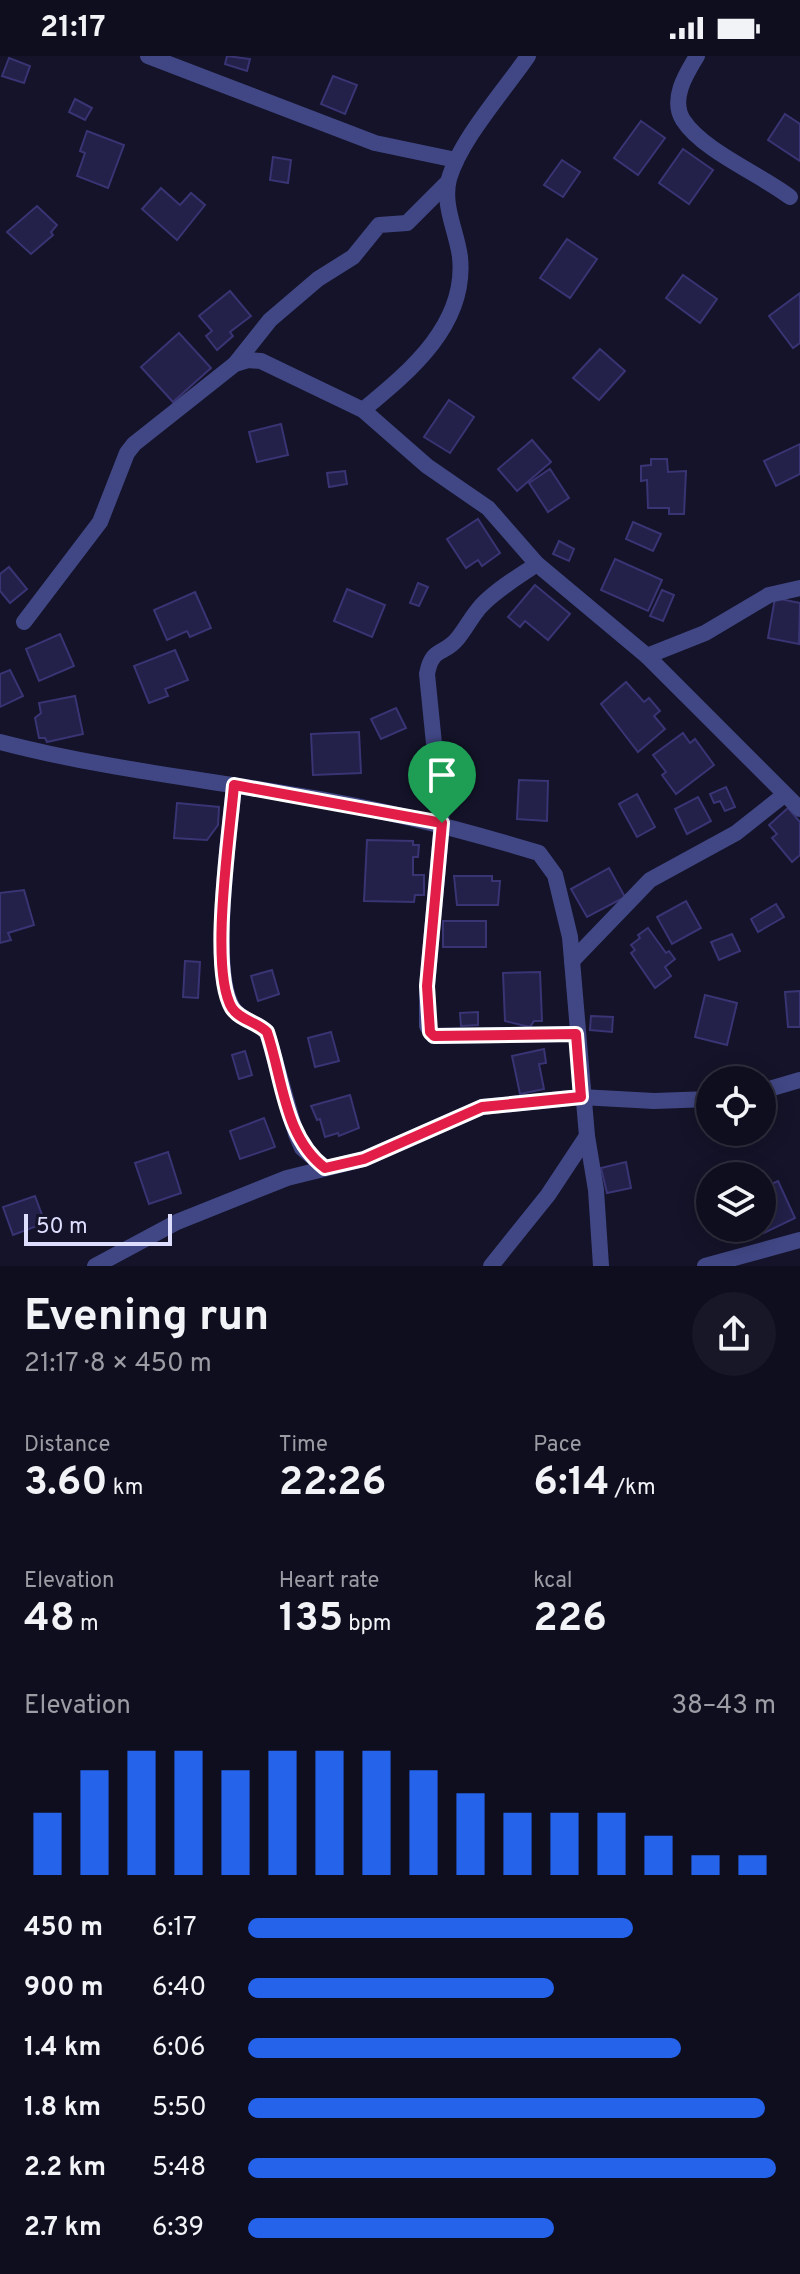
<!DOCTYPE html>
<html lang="en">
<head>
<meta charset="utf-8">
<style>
  :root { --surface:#0f0e1f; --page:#181728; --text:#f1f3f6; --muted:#9b9ca4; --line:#2f2e3d; --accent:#2563eb }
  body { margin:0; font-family:Overpass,sans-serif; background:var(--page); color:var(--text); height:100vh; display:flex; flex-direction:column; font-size:30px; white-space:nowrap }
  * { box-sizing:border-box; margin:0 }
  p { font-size:26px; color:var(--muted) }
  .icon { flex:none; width:44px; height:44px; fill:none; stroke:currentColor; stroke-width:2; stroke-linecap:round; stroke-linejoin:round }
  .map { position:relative; height:1210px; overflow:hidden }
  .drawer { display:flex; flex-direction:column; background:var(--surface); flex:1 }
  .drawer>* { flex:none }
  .fabs { position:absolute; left:696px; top:1010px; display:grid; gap:16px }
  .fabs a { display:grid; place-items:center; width:80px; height:80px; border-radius:50%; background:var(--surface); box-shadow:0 4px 20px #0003,0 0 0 2px var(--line); font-size:40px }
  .scale { position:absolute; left:24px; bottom:20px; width:148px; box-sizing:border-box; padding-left:8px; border:4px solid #ddddfd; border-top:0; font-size:22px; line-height:28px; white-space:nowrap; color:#ddddfd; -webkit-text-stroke:6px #141329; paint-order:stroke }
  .pin { position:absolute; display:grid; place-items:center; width:68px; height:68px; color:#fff; margin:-82px -34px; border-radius:50% 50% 50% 0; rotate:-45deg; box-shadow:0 0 8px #0007 }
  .pin .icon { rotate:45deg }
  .round { display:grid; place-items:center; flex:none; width:84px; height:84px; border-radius:42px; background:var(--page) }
  .overview { display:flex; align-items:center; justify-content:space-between; height:136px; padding:0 24px }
  h1 { font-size:44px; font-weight:700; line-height:60px }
  .figures { display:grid; grid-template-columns:repeat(3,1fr); gap:12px; height:136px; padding:8px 24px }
  .figures div { display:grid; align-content:center }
  .figures b { font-size:40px; font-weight:700 }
  .figures small { font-size:22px; font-weight:400 }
  .figures p { font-size:22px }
  .chart { height:224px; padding:16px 24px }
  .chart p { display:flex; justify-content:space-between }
  .chart svg { width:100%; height:144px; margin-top:8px; stroke:var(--accent); stroke-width:6 }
  ul { padding:0 24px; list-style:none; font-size:26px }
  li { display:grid; grid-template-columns:128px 96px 1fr; align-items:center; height:60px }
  li i { height:20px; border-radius:10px; background:var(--accent) }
  .status { display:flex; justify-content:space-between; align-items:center; height:56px; padding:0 40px; background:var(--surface); direction:ltr }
  .status svg { height:22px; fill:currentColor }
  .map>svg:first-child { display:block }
  .building { fill:#232049; stroke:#393473; stroke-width:2 }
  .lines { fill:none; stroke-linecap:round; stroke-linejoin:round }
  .minor { stroke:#414785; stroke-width:16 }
  .route-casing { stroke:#fff; stroke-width:16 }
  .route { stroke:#e11d48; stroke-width:10 }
</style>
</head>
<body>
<div class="status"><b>21:17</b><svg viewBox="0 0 49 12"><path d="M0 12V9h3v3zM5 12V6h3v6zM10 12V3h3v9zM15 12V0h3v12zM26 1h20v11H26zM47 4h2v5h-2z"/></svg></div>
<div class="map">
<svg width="800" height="1210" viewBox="0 0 800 1210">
  <rect width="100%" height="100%" fill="#141329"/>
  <g class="building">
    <polygon points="227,0 250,3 247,15 225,8"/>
    <polygon points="9,2 30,10 24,27 2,20"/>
    <polygon points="333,20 357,29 345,58 321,48"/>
    <polygon points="75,43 92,52 85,64 69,56"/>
    <polygon points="785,58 800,68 800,105 768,84"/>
    <polygon points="641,65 665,82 638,119 614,102"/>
    <polygon points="87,75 124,89 108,132 77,120 85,97 80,95"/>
    <polygon points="683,93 713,114 689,148 659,127"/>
    <polygon points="273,101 291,104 288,127 270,124"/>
    <polygon points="562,104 580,116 563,141 544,129"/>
    <polygon points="161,132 180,149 191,137 205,149 177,184 142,153"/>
    <polygon points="37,150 57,169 51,176 53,179 31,198 7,176"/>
    <polygon points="567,183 597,203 570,242 540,222"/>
    <polygon points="683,219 717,243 700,267 666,242"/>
    <polygon points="230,235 251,260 230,276 233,280 217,294 206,280 212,275 199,260"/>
    <polygon points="800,237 800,287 793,292 769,260"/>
    <polygon points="179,277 211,312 173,346 141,311"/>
    <polygon points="600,293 625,315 599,344 573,322"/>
    <polygon points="449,344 474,361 450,397 424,381"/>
    <polygon points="281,368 288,399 257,406 249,376"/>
    <polygon points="532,384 551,406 517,435 498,413"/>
    <polygon points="800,388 800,418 776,430 764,405"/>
    <polygon points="651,403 667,403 668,416 686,415 684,458 669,458 669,452 648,452 647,424 641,425 641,410 651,409"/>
    <polygon points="550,413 569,442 548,456 529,427"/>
    <polygon points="345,415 347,428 329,431 327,417"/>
    <polygon points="478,463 500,497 482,510 478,504 466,512 447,483"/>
    <polygon points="633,466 661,478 653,495 626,483"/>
    <polygon points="559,485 574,493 569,505 553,498"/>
    <polygon points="615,503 662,524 648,555 601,534"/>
    <polygon points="9,511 27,533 10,547 0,535 0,518"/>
    <polygon points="418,527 428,531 419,550 410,547"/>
    <polygon points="535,529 570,558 548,584 525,565 520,571 508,561"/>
    <polygon points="347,533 385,549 372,581 334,565"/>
    <polygon points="662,534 674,539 663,565 650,560"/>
    <polygon points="195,536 211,572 190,581 187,575 167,584 154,554"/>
    <polygon points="775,542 800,547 799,588 768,582"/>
    <polygon points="60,578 74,610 39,625 26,593"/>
    <polygon points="175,594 188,624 165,633 168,640 149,647 134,610"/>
    <polygon points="10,614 23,640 0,651 0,618"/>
    <polygon points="626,626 644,646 649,642 660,655 654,660 665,673 638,696 601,648"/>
    <polygon points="75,640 83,678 47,686 45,682 39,682 35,662 41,657 39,647"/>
    <polygon points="396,652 406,672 381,683 371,663"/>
    <polygon points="359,676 361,717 313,719 311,678"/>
    <polygon points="683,677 690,687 695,683 714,709 676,738 662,719 666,716 653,699"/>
    <polygon points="519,724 548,725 547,765 517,763"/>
    <polygon points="726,731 735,751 725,755 720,745 714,747 710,738"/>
    <polygon points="637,738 655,771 637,781 619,748"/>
    <polygon points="698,741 711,765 687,778 675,753"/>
    <polygon points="177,747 219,751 218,769 207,784 174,782"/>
    <polygon points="788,752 800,766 800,799 792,806 772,782 777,778 769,769"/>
    <polygon points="367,784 413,785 413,789 419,789 418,801 413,801 413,819 424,819 424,839 415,839 414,846 364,845"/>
    <polygon points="609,812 625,841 587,861 571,833"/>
    <polygon points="454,820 492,820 492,825 500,825 498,849 457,849"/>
    <polygon points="24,834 34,869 8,877 11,884 0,887 0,837"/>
    <polygon points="686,845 701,872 672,888 657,861"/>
    <polygon points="776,848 784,861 758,876 751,863"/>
    <rect x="443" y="865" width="43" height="26"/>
    <polygon points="648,872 666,897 669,895 675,903 665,911 671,920 655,932 631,897 635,894 631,889 640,882 638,879"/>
    <polygon points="732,878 740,895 719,904 711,886"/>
    <polygon points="185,905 200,906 198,942 183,941"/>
    <polygon points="272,914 279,938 258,945 251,920"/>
    <polygon points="540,916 542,965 534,965 530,971 505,965 503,917"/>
    <polygon points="800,935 800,971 788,971 785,936"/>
    <polygon points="705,939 737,947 727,989 695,981"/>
    <polygon points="478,956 478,969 461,970 460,957"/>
    <polygon points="591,960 613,961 612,976 590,974"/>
    <polygon points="331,976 339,1005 315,1011 308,982"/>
    <polygon points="544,993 546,1007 539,1008 544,1033 520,1038 512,1000"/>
    <polygon points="245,995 252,1019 239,1023 232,999"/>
    <polygon points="350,1039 359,1072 339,1080 338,1077 325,1081 320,1063 317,1064 311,1050"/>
    <polygon points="264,1062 275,1091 240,1103 230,1075"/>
    <polygon points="168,1096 181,1137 149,1148 135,1107"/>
    <polygon points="626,1106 631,1132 607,1137 601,1112"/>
    <polygon points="778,1125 795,1162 764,1177 762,1132"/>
    <polygon points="35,1140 45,1167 13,1179 3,1151"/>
  </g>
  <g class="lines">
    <g class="minor">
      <polyline points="148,0 375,87 456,104"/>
      <path d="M697,0C686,18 670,43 683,64C703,95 760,118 790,141"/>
      <polyline points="235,308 270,264 318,223 353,201 379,169 407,167 448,126"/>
      <path d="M363,354C409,316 467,269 460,201C457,176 442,149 449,123C460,84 504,35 528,0"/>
      <path d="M537,508C518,521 497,533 481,550C472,560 466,572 458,582C444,600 432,590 427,618L442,767L427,930V970L434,980L576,978"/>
      <polyline points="24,566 100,466 127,397 134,388 235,308 248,304 261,305 363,354 427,410 488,452 537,508 647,600 800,753"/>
      <polyline points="647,600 705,577 769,539 800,532"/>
      <path d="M0,686C99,712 201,723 301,740C382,753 460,773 539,797L555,819L570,881L587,1080L548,1139L491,1210"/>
      <path d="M234,729C230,777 209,914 233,952C240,964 257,966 267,976L296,1078L302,1092L325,1112"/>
      <polyline points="572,905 650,824 736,777 784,739"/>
      <polyline points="762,1035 800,1024"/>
      <polyline points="587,1080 596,1134 601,1210"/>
      <polyline points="95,1210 177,1166 287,1122 364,1103 482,1051 581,1041 654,1045 710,1043"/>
      <polyline points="705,1210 800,1184"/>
    </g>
  </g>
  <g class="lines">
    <g class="route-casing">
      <path id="route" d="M234,729L442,767L427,930L430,976L434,980L576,978L581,1041L482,1051L364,1103L325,1112C284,1081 283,1023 267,976C257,966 240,964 232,952C209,914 230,777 234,729Z"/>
    </g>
    <use href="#route" class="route"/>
  </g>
</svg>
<div class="fabs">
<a><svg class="icon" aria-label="locate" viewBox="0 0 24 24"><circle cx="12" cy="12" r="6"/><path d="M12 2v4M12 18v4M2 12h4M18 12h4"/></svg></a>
<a><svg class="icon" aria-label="layers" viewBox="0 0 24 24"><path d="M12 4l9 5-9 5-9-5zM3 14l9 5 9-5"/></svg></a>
</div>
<div class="scale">50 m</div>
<div class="pin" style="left:442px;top:767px;background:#1e9e55"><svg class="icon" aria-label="arrive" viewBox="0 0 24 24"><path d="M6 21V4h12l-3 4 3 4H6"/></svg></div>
</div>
<section class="drawer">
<div class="overview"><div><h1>Evening run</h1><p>21:17 · 8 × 450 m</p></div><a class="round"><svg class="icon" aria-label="share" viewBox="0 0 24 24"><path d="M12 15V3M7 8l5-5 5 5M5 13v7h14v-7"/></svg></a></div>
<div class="figures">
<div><p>Distance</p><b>3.60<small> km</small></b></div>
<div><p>Time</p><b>22:26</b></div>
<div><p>Pace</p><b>6:14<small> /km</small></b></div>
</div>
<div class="figures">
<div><p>Elevation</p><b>48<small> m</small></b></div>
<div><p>Heart rate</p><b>135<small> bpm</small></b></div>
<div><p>kcal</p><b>226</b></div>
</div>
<div class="chart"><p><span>Elevation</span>38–43 m</p>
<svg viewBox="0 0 160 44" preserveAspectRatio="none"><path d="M5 44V25M15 44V12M25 44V6M35 44V6M45 44V12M55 44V6M65 44V6M75 44V6M85 44V12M95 44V19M105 44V25M115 44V25M125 44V25M135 44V32M145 44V38M155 44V38"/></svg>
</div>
<ul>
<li><b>450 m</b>6:17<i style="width:73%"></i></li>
<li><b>900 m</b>6:40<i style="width:58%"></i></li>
<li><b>1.4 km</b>6:06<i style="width:82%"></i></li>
<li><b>1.8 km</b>5:50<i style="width:98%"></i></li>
<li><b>2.2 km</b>5:48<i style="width:100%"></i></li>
<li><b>2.7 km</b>6:39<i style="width:58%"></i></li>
</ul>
</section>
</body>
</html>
